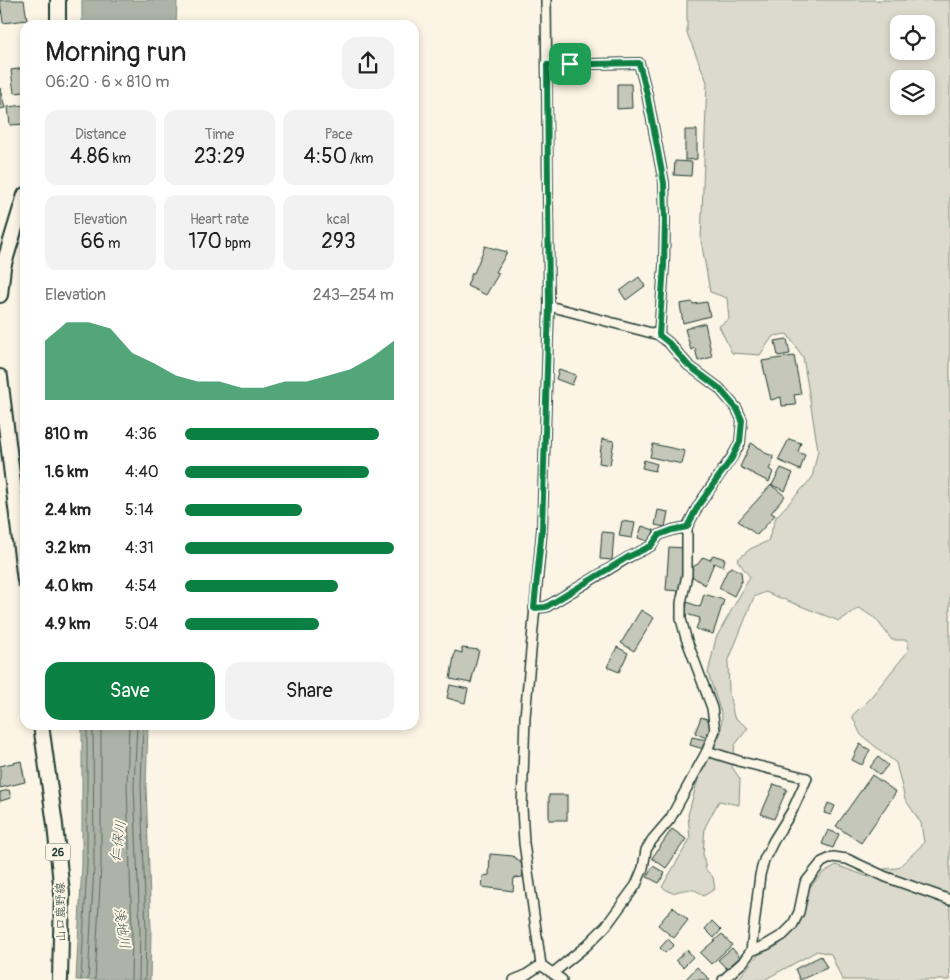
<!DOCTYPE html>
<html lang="en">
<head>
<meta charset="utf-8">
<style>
  :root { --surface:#fff; --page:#f2f2f2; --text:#222; --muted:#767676; --accent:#0b8043 }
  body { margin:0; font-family:Pangolin,"Klee One",sans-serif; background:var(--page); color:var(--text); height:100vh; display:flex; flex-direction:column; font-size:19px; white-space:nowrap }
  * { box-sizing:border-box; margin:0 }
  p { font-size:16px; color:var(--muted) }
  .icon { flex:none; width:28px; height:28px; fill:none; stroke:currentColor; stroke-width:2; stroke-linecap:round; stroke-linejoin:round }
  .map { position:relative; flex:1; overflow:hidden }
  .drawer { position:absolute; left:20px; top:20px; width:399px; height:710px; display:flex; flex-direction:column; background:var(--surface); border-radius:15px; box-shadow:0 2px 8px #0003 }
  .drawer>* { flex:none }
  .controls { position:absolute; left:890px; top:15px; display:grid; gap:10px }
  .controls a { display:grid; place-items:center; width:45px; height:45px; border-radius:10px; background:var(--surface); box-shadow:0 2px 8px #0003; font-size:25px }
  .pin { position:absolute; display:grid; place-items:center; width:42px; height:42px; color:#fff; margin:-21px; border-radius:10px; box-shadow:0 2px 8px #0006 }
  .round { display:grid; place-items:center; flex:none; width:52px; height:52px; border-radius:15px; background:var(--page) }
  .summary { display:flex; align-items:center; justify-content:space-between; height:85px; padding:0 25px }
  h1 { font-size:28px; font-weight:600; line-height:38px }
  .figures { display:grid; grid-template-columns:repeat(3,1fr); gap:8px; height:85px; padding:5px 25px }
  .figures div { display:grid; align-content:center; border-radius:12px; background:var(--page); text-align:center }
  .figures b { font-size:21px; font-weight:600 }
  .figures small { font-size:14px; font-weight:400 }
  .figures p { font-size:14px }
  .chart { height:140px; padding:10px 25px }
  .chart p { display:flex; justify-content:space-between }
  .chart svg { width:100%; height:90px; margin-top:5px; fill:var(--accent); opacity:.7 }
  .cta { display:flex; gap:10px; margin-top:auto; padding:10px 25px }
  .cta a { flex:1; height:58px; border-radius:15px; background:var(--accent); color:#fff; font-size:20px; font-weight:600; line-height:58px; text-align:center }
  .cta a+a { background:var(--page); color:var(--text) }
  ul { padding:0 25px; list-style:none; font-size:16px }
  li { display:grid; grid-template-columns:80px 60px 1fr; align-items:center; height:38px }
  li i { height:12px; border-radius:6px; background:var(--accent) }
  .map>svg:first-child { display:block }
  .green { fill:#dcdacc; stroke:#7e8c80; fill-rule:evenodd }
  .water { fill:#aeb3a7; stroke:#758479 }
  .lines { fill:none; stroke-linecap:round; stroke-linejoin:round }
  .shore { stroke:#586c62; stroke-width:1 }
  .building { fill:#c5c7b9; stroke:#1f3d34 }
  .street-casing { stroke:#1f3d34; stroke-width:12 }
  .primary-casing { stroke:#1f3d34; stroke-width:18 }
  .street { stroke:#fcf5e5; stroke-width:9 }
  .primary { stroke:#fcf5e5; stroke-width:14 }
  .route-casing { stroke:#fff; stroke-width:10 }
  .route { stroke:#0b8043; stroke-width:6 }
  .labels { text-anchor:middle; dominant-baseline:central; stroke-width:4; stroke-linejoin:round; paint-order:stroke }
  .shield { fill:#fcf5e5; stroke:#617469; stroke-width:1 }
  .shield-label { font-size:11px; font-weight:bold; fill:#1f3d34 }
  .street-label { font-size:12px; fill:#1f3d34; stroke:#fcf5e5 }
  .water-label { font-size:14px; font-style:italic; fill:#435a51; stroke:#fcf5e5 }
</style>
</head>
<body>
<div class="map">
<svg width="950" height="980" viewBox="0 0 950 980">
  <rect width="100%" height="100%" fill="#fcf5e5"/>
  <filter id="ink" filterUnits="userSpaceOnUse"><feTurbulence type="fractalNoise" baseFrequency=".02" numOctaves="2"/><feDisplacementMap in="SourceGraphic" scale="10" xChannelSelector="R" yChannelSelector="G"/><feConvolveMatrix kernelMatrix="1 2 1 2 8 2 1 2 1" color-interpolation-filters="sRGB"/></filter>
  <g filter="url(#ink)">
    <path class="green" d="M687,0H950V980H842L831,954L817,951L764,980H737L758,955L779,945L799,922L810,887L823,873L836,865L869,877L884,869L898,868L924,843L921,823L905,799L896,763L861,735L852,716L870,698L909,650L907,640H892L876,619L859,608L839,621L765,592L754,597L728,662L729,693L734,717L748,728L735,745L732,767L740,779L739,805L719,801L705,827L703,854L706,870L713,877L715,889L703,896C695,886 683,890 672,893L662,887L690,839L688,815L698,779L721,732L722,716L708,673L716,638L750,577L737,560L750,549L768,541L776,517L812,478L818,450L803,357L787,334L773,336L760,355L732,353L719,326L729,319L727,298L710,292L701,240L707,82L687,33ZM899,24H926V51H899ZM899,79H926V106H899Z"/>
    <g class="water">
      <polygon points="82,0 177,0 176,25 82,25"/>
      <polygon points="82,725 148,725 146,786 151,929 150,980 76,980 82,865"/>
    </g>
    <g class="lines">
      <g class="shore">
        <polyline points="129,725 127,786 132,930 131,980"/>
        <polyline points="137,725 134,786 140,930 139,980"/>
        <polyline points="143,725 141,786 146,929 145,980"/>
        <polyline points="81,980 87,865 87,725"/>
        <polyline points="88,980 94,865 93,725"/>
        <polyline points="95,980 101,865 101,725"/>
      </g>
    </g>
    <g class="building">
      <polygon points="0,0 24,0 27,20 3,23"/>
      <polygon points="25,68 25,92 14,93 11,70"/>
      <polygon points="617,84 631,84 632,108 617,109"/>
      <polygon points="0,88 5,108 0,109"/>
      <polygon points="25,105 25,124 10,125 8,107"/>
      <polygon points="685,130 697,130 697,159 685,160"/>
      <polygon points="675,161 692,162 691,176 674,175"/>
      <polygon points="485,246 507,252 496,272 499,273 486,295 467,286 472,273 474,273"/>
      <polygon points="639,277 645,286 626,300 620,291"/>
      <polygon points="692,302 693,304 707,302 710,316 683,323 680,304"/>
      <polygon points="705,323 712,357 698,361 695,348 691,350 685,329"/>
      <polygon points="787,339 790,354 778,356 775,341"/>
      <polygon points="794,356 801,394 794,395 796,405 782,406 781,397 771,400 762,361"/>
      <polygon points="559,369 576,375 572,385 556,379"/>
      <polygon points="602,439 614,441 610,465 599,463"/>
      <polygon points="789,439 801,443 798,452 805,455 800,470 778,460"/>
      <polygon points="751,443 763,450 765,453 773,456 772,464 769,469 773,472 769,482 740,467"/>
      <polygon points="653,444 685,451 682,464 650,457"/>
      <polygon points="644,460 657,464 655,471 642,468"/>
      <polygon points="781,468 793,473 785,491 772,485"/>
      <polygon points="771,485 785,496 771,513 775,515 757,535 738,521"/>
      <polygon points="658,510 668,512 665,527 655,525"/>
      <polygon points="622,521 635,523 632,538 619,536"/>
      <polygon points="642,526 654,530 650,542 638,538"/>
      <polygon points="602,532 614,533 612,560 600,559"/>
      <polygon points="669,547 684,548 682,591 666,590"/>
      <polygon points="713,555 725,559 723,567 714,563 705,585 690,575 694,566 698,564 703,557 710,560"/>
      <polygon points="732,567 741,572 742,580 734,596 719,588 728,569"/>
      <polygon points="704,594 724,600 713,634 696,629 700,618 686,614 687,602 700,607"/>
      <polygon points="641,610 654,618 634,651 621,643"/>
      <polygon points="617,647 628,653 619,672 607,667"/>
      <polygon points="462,648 479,650 471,683 450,679 455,651 462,653"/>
      <polygon points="450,685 468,689 465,703 447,698"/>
      <polygon points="701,717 713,721 706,738 695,733"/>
      <polygon points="692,737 706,740 704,749 690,745"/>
      <polygon points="860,744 870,750 862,765 852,760"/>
      <polygon points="878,757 888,765 880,775 870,767"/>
      <polygon points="21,761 25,782 0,788 0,766"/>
      <polygon points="872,775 896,792 861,843 836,826"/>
      <polygon points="774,784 787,789 774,819 761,814"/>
      <polygon points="9,790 11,798 0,801 0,792"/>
      <rect x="549" y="795" width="18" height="25"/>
      <polygon points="828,803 835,806 831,815 824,813"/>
      <polygon points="672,829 686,839 666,868 652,858"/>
      <polygon points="828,830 839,834 833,848 822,844"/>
      <polygon points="490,854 513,856 522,864 523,877 514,878 513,891 482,887 483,876 489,875"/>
      <polygon points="653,866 665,873 659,883 647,877"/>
      <polygon points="673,907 688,920 674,938 658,925"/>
      <polygon points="712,921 721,930 714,938 705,929"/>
      <polygon points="722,934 732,945 711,964 700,953"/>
      <polygon points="668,939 674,945 665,953 660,948"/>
      <polygon points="732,948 740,957 727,969 718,960"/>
      <polygon points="687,950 693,957 683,967 676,960"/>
      <polygon points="821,956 827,968 800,980 795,969"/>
      <polygon points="697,967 710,980 685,980"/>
    </g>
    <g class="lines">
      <g class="street-casing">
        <g id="street">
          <polyline points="546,0 549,306 542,529 525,717 522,807 524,843 541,965 562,980"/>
          <polyline points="547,65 639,63 647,94 664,183 665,220 664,266 659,335"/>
          <polyline points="549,306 659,335 669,343 688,365 719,388 737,409 742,420 740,443 732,457 698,506 687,527 687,575 681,603 681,619 686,638 712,708 715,730 707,751 670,819 652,840 646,850 643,868 636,885 606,926 586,946 553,973"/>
          <polyline points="534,608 546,607 629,557 651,546 659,535 672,530 687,527"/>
          <polyline points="707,751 742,762 807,778 792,811 774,840 764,860 760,875 751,951 743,962 723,980"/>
          <polyline points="751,951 766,945 783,935 792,926 799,912 805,883 822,862 833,857 847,859 886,877 950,900"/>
          <polyline points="514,980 524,976 541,965"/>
        </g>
      </g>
      <g class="primary-casing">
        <g id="primary">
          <polyline points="58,0 58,25"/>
          <polyline points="0,295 3,267 25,195"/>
          <polyline points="0,377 25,581"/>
          <polyline points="41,725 55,825 62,893 60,980"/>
        </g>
      </g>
      <use href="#street" class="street"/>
      <use href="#primary" class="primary"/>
    </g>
  </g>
  <g class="lines" filter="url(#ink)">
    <g class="route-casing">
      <polygon id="route" points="639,63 647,94 664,183 665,220 664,266 659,335 669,343 688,365 719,388 737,409 742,420 740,442 732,458 698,506 687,527 672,530 659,535 651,546 628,557 546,607 534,608 542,529 549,306 547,65"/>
    </g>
    <use href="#route" class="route"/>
  </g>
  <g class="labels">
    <rect class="shield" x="45.5" y="843.5" width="25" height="17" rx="4"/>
    <g class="shield-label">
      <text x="58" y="852">26</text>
    </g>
    <g class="street-label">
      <text transform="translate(61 912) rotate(-91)">山口鹿野線</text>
    </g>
    <g class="water-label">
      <text transform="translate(118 841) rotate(-82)">仁保川</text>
      <text transform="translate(122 928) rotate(81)">浅地川</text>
    </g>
  </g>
</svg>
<div class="controls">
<a><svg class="icon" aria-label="locate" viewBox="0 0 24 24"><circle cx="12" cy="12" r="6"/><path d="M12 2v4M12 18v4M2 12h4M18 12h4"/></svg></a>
<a><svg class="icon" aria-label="layers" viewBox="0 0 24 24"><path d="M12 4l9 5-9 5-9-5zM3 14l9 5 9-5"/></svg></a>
</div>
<div class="pin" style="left:570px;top:64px;background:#1e9e55"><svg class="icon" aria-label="arrive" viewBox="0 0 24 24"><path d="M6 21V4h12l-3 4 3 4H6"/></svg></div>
<section class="drawer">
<div class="summary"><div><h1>Morning run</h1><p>06:20 · 6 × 810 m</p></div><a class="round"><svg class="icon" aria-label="share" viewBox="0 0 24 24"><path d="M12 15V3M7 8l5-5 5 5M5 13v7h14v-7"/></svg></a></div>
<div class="figures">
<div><p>Distance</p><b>4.86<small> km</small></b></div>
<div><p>Time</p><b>23:29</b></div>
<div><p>Pace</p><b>4:50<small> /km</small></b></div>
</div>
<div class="figures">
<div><p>Elevation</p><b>66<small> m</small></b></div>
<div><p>Heart rate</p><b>170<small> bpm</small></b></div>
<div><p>kcal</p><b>293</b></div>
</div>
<div class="chart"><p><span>Elevation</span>243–254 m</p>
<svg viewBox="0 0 160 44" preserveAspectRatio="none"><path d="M0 44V15L10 6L20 6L30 9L40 21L50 26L60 32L70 35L80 35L90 38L100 38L110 35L120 35L130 32L140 29L150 23L160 15V44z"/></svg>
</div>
<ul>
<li><b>810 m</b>4:36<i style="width:93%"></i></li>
<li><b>1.6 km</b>4:40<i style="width:88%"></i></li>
<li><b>2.4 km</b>5:14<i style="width:56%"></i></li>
<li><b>3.2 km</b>4:31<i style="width:100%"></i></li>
<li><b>4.0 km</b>4:54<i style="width:73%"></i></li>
<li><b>4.9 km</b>5:04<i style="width:64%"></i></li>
</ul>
<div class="cta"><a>Save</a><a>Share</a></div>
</section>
</div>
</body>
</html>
